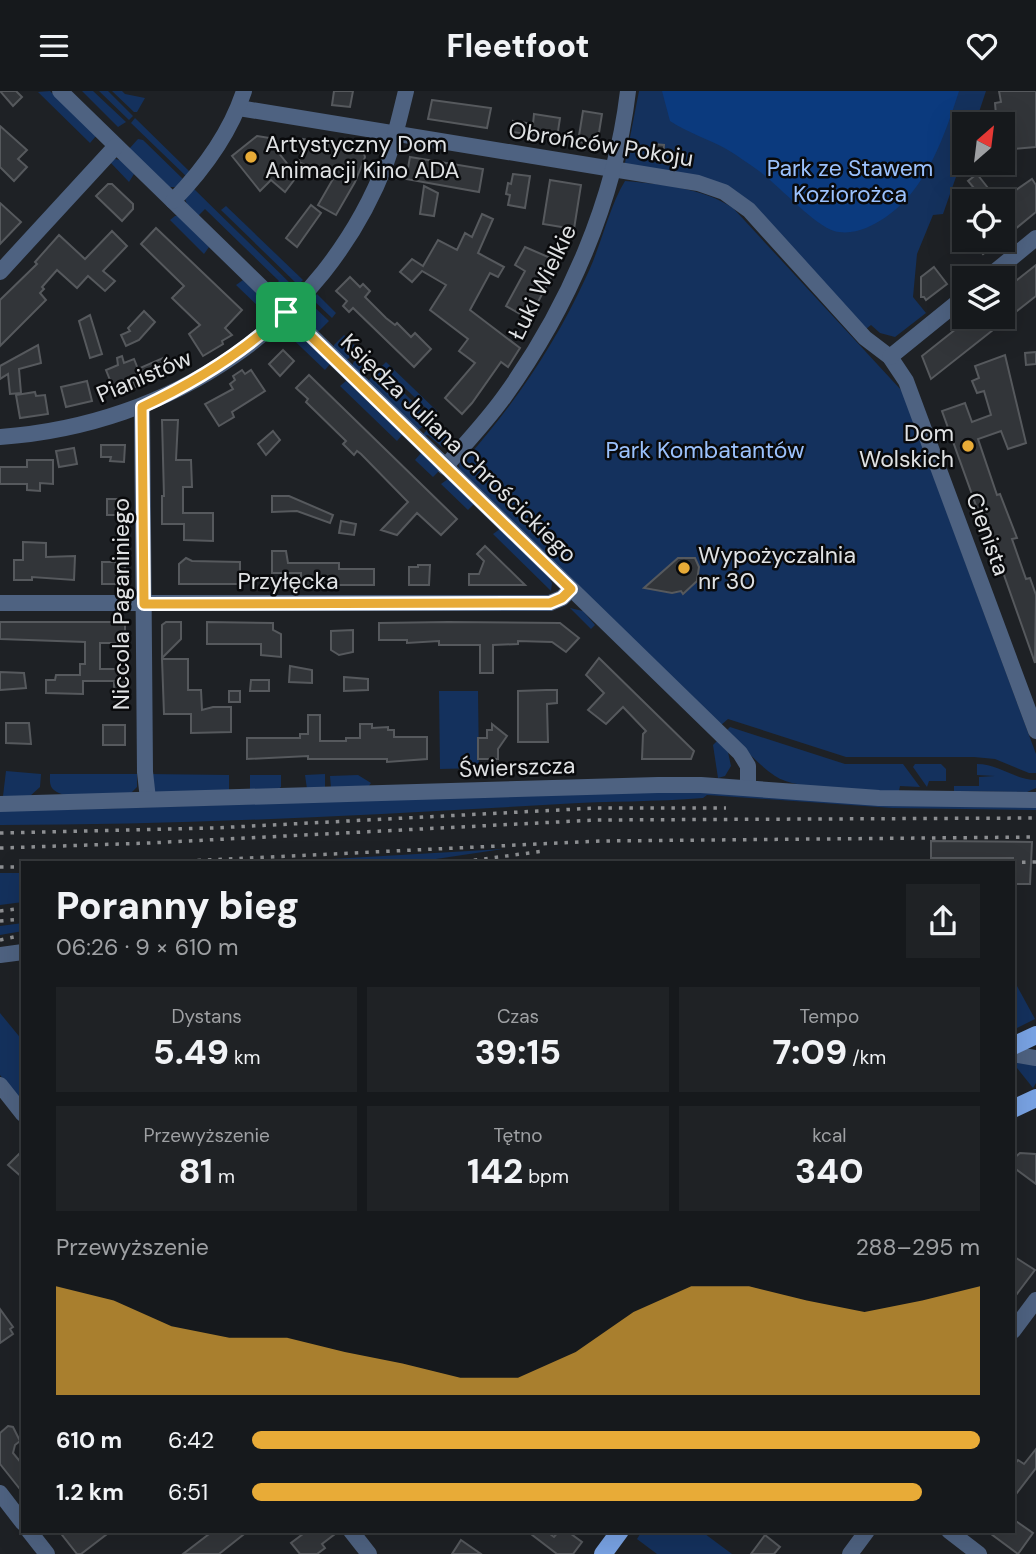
<!DOCTYPE html>
<html lang="pl">
<head>
<meta charset="utf-8">
<style>
  :root { --surface:#16191c; --page:#1f2225; --text:#f1f3f6; --muted:#9ea0a3; --line:#35383b; --accent:#e8ab37 }
  body { margin:0; font-family:"DM Sans",sans-serif; background:var(--page); color:var(--text); height:100vh; display:flex; flex-direction:column; font-size:26px; white-space:nowrap }
  * { box-sizing:border-box; margin:0 }
  p { font-size:23px; color:var(--muted) }
  .icon { flex:none; width:38px; height:38px; fill:none; stroke:currentColor; stroke-width:2; stroke-linecap:round; stroke-linejoin:round }
  .map { position:relative; flex:1; overflow:hidden }
  .details { position:absolute; left:21px; top:770px; width:994px; height:672px; display:flex; flex-direction:column; background:var(--surface); border-radius:0px; box-shadow:0 7px 28px #0002,0 0 0 2px var(--line) }
  .details>* { flex:none }
  .needle { width:46px; rotate:28deg }
  .fabs { position:absolute; left:952px; top:21px; display:grid; gap:14px }
  .fabs a { display:grid; place-items:center; width:63px; height:63px; border-radius:0px; background:var(--surface); box-shadow:0 7px 28px #0002,0 0 0 2px var(--line); font-size:35px }
  .pin { position:absolute; display:grid; place-items:center; width:60px; height:60px; color:#fff; margin:-30px; border-radius:14px; box-shadow:0 4px 10px #0006 }
  .round { display:grid; place-items:center; flex:none; width:74px; height:74px; border-radius:0px; background:var(--page) }
  .overview { display:flex; align-items:center; justify-content:space-between; height:119px; padding:0 35px }
  h1 { font-size:38px; font-weight:800; line-height:52px }
  .metrics { display:grid; grid-template-columns:repeat(3,1fr); gap:10px; height:119px; padding:7px 35px }
  .metrics div { display:grid; align-content:center; border-radius:0px; background:var(--page); text-align:center }
  .metrics b { font-size:35px; font-weight:800 }
  .metrics small { font-size:19px; font-weight:400 }
  .metrics p { font-size:19px }
  .chart { height:196px; padding:14px 35px }
  .chart p { display:flex; justify-content:space-between }
  .chart svg { width:100%; height:126px; margin-top:7px; fill:var(--accent); opacity:.7 }
  ul { padding:0 35px; list-style:none; font-size:23px }
  li { display:grid; grid-template-columns:112px 84px 1fr; align-items:center; height:52px }
  li i { height:18px; border-radius:9px; background:var(--accent) }
  header { display:flex; justify-content:space-between; align-items:center; height:91px; padding:0 35px; background:var(--surface); font-size:32px; font-weight:800 }
  .map>svg:first-child { display:block }
  .green { fill:#14315d }
  .water { fill:#0b3a7e }
  .building { fill:#323539; stroke:#56595d; stroke-width:2 }
  .lines { fill:none; stroke-linecap:round; stroke-linejoin:round }
  .minor { stroke:#4e6281; stroke-width:16 }
  .major { stroke:#79a3e4; stroke-width:18 }
  .rail { stroke:#8d8f92; stroke-width:3.5; stroke-dasharray:3.5 7; stroke-linecap:butt }
  .route-casing { stroke:#fff; stroke-width:14 }
  .route { stroke:#e8ab37; stroke-width:9 }
  .poi-dot { fill:#e8ab37; stroke:#090a0c; stroke-width:2.5 }
  .labels { text-anchor:middle; dominant-baseline:central; stroke-width:5; stroke-linejoin:round; paint-order:stroke }
  .poi-label { font-size:23px; fill:#e0e2e4; stroke:#090a0c; text-anchor:start }
  .street-label { font-size:23px; fill:#e0e2e4; stroke:#090a0c }
  .park-label { font-size:23px; fill:#9bc1fc; stroke:#090a0c }
</style>
</head>
<body>
<header><svg class="icon" aria-label="menu" viewBox="0 0 24 24"><path d="M4 6h16M4 12h16M4 18h16"/></svg>Fleetfoot<svg class="icon" aria-label="heart" viewBox="0 0 24 24"><path d="M12 20l-8-8c-3-5 5-10 8-4 3-6 11-1 8 4z"/></svg></header>
<div class="map">
<svg width="1036" height="1463" viewBox="0 0 1036 1463">
  <rect width="100%" height="100%" fill="#1e2125"/>
  <g class="green">
    <polygon points="50,0 96,45 90,52 38,1"/>
    <polygon points="82,0 93,0 126,31 118,36"/>
    <polygon points="99,0 108,0 133,25 129,29"/>
    <polygon points="112,0 122,0 125,3 145,7 137,21 134,21"/>
    <polygon points="639,0 986,0 975,33 964,33 964,63 943,123 933,124 917,163 913,206 926,222 895,246 880,242 871,234 866,238 744,106 630,77 625,72"/>
    <polygon points="135,27 189,80 188,87 131,32"/>
    <polygon points="138,48 143,49 185,90 175,96 169,96 129,58"/>
    <polygon points="115,68 120,69 134,83 129,91 110,71"/>
    <path d="M625,90C661,93 703,97 733,117L902,300L1036,663V682H1029L995,668L974,666H846L728,628L721,634L460,379C458,373 460,369 463,365L467,367C516,311 556,252 587,184C601,155 609,116 625,90Z"/>
    <polygon points="192,96 295,197 290,203 285,203 275,194 279,190 205,118 198,125 187,113 185,108"/>
    <polygon points="226,115 303,189 298,194 221,119"/>
    <polygon points="175,125 178,125 209,156 204,163 170,129"/>
    <polygon points="243,189 268,213 263,220 236,194"/>
    <polygon points="317,203 336,222 332,227 312,208"/>
    <polygon points="307,209 329,230 319,240 316,240 300,222"/>
    <polygon points="286,233 292,236 330,273 325,279 279,235"/>
    <polygon points="344,244 358,258 348,268 345,268 334,258 334,254"/>
    <polygon points="363,262 375,274 365,284 362,284 353,275 353,272"/>
    <polygon points="386,271 437,320 433,324 382,275"/>
    <polygon points="379,278 430,327 420,338 416,338 370,292 369,289"/>
    <polygon points="346,290 402,344 397,350 340,295"/>
    <polygon points="435,331 453,349 448,355 442,356 428,344 424,345 424,342"/>
    <polygon points="421,362 440,379 433,386 415,369"/>
    <polygon points="448,388 474,413 468,419 441,393"/>
    <polygon points="500,438 549,487 552,492 551,500 493,443"/>
    <polygon points="570,517 583,520 595,534 591,538"/>
    <polygon points="439,600 478,600 479,677 440,678"/>
    <path d="M730,636L845,673H903L920,696L900,695L899,700C871,700 797,700 775,685C757,673 742,654 726,640Z"/>
    <polygon points="717,650 728,661 731,675 725,685 718,687 713,654"/>
    <polygon points="915,673 941,673 946,678 946,690 929,690 927,696 913,676"/>
    <path d="M977,673C999,673 1015,689 1036,689V697L1027,701L954,700V695H979V686L995,685L977,684Z"/>
    <polygon points="6,680 41,683 40,696 30,705 3,705"/>
    <path d="M50,683H137V696L129,704C113,704 65,710 54,699C49,695 50,689 50,683Z"/>
    <polygon points="148,683 229,684 229,701 158,703 154,700"/>
    <polygon points="325,683 325,697 307,698 305,684"/>
    <polygon points="250,684 281,684 281,696 277,699 250,699"/>
    <polygon points="358,684 371,692 368,696 331,697 330,685"/>
    <path d="M663,700L1036,716V719L892,717L707,704L703,707C656,711 608,710 561,713C374,724 187,734 0,734V719H58Z"/>
    <polygon points="503,758 409,772 263,772"/>
    <polygon points="0,782 23,782 23,811 0,814"/>
    <polygon points="23,832 23,840 0,844 0,835"/>
    <polygon points="1017,895 1035,928 1013,939 1013,900"/>
    <polygon points="0,922 23,950 23,1013 0,984"/>
    <polygon points="1021,970 1036,975 1036,992 1033,997 1013,972"/>
    <polygon points="642,1440 701,1440 732,1463 657,1463 637,1448"/>
  </g>
  <path class="water" d="M662,0H959C942,53 921,114 866,137C856,141 845,143 834,140C814,134 778,94 759,80C749,73 738,65 728,59C709,48 688,42 670,30Z"/>
  <g class="building">
    <polygon points="0,0 16,0 22,6 13,15"/>
    <polygon points="334,0 353,0 350,16 332,14"/>
    <polygon points="999,0 1036,0 1036,56 1003,59 1003,23 996,24 995,12 1001,11"/>
    <polygon points="432,9 491,17 487,37 428,28"/>
    <polygon points="583,20 602,23 597,54 578,51"/>
    <polygon points="534,23 560,27 557,47 512,41 513,30 533,33"/>
    <polygon points="0,35 27,59 18,68 27,76 14,90 0,76"/>
    <polygon points="257,45 276,48 274,56 297,85 285,101 271,89 260,100 232,65"/>
    <polygon points="303,48 363,60 365,66 355,91 336,124 318,114 333,88 299,71"/>
    <polygon points="653,53 664,54 663,67 651,65"/>
    <polygon points="410,66 483,78 479,101 406,88"/>
    <polygon points="513,83 530,85 525,117 508,114 510,104 506,103 508,92 511,93"/>
    <polygon points="977,83 992,102 984,109 968,90"/>
    <polygon points="1032,88 1036,94 1036,121 1003,148 1003,108"/>
    <polygon points="550,89 581,94 574,138 543,133"/>
    <polygon points="108,93 112,93 133,113 133,118 122,130 96,105"/>
    <polygon points="424,95 438,102 434,125 420,123"/>
    <polygon points="0,112 21,131 0,153"/>
    <polygon points="311,114 321,122 297,156 286,147"/>
    <polygon points="482,123 493,128 478,162 504,176 498,186 490,182 470,219 520,257 508,276 501,271 472,312 462,323 445,307 475,272 459,260 468,248 430,219 446,194 422,180 412,191 400,181 412,168 423,175 438,149 457,159 465,142 472,146"/>
    <polygon points="156,137 242,219 225,237 232,244 222,250 223,253 203,265 189,243 200,234 172,207 184,195 141,153"/>
    <polygon points="112,140 127,155 103,180 115,190 105,200 88,185 77,197 57,179 42,196 44,198 40,202 46,209 0,255 0,209 37,173 35,171 59,144 85,168"/>
    <polygon points="972,149 1001,149 983,163"/>
    <polygon points="525,156 555,169 553,173 557,175 529,228 506,215 525,180 515,174"/>
    <polygon points="1036,174 1036,205 931,288 922,265 971,226 1003,226 1003,200"/>
    <polygon points="934,176 947,193 926,209 924,206 921,206 921,186"/>
    <polygon points="350,186 360,196 363,193 370,200 365,206 386,227 395,234 397,232 411,246 415,242 431,258 414,276 353,217 349,221 343,215 347,210 336,200"/>
    <polygon points="144,220 155,231 139,249 126,255 121,244 130,240 128,237"/>
    <polygon points="90,224 102,263 90,267 79,230"/>
    <polygon points="38,254 41,272 19,278 21,302 10,303 8,283 0,288 0,275"/>
    <polygon points="283,259 294,270 280,285 269,273"/>
    <polygon points="1036,261 1036,273 1026,274 1025,262"/>
    <polygon points="1005,264 1026,352 1008,358 1001,340 978,348 997,404 1000,403 1017,447 1012,448 1026,488 1030,487 1036,504 1035,572 986,433 983,434 942,320 965,312 972,331 991,324 984,300 977,302 972,290 979,287 975,275"/>
    <polygon points="122,265 124,272 134,268 138,278 163,267 169,281 155,287 154,284 133,292 135,296 124,301 123,295 114,299 106,279 118,274 117,267"/>
    <polygon points="242,279 245,283 251,279 265,300 232,321 234,326 219,335 205,313 233,298 230,293 235,289 233,285"/>
    <polygon points="309,284 457,428 441,444 417,422 397,444 381,439 408,411 361,363 357,360 354,364 343,353 346,350 306,311 308,308 296,297"/>
    <polygon points="87,290 92,310 66,316 61,296"/>
    <polygon points="35,301 36,305 45,304 48,323 20,327 16,304"/>
    <polygon points="162,329 178,329 176,369 191,369 192,396 183,396 183,422 213,422 213,450 184,449 184,433 162,433 162,405 164,405"/>
    <polygon points="273,340 280,349 266,364 258,353"/>
    <polygon points="101,354 125,354 124,371 110,370 111,366 101,366"/>
    <polygon points="74,357 77,373 59,376 56,360"/>
    <polygon points="27,369 53,369 53,393 40,392 40,400 27,399 27,393 0,393 0,376 27,376"/>
    <polygon points="272,405 289,405 333,424 330,432 297,420 272,421"/>
    <rect x="107" y="408" width="17" height="16"/>
    <polygon points="341,430 356,433 354,444 339,442"/>
    <polygon points="23,451 46,452 46,466 75,465 74,489 32,486 32,489 14,489 14,469 23,469"/>
    <polygon points="485,455 525,494 469,494 469,483 479,483 484,470 477,463"/>
    <polygon points="272,460 286,460 288,472 339,472 339,478 374,478 374,494 301,494 301,482 272,482"/>
    <polygon points="186,467 192,470 240,471 240,493 179,493 179,473"/>
    <polygon points="678,467 695,467 699,476 697,490 683,503 681,500 672,502 644,497"/>
    <rect x="102" y="471" width="23" height="22"/>
    <polygon points="418,474 430,474 429,494 409,494 409,476 418,476"/>
    <polygon points="0,531 125,531 125,552 100,552 100,578 125,578 125,603 114,603 114,590 83,590 83,603 46,602 46,589 55,589 56,584 80,584 80,573 85,573 85,551 0,548"/>
    <polygon points="166,531 181,531 181,548 162,567 162,534"/>
    <polygon points="207,531 273,532 273,539 281,543 281,566 261,564 261,553 207,553"/>
    <polygon points="448,531 560,532 579,547 566,561 552,551 518,550 518,553 493,554 493,582 480,582 480,554 439,554 439,550 407,552 407,549 379,549 379,532"/>
    <polygon points="353,539 353,561 339,564 331,559 331,540"/>
    <polygon points="599,567 694,660 691,668 642,668 643,643 646,640 623,616 606,633 588,619 604,602 586,584"/>
    <polygon points="162,568 188,568 188,599 201,599 202,619 213,616 231,616 231,641 191,642 191,623 164,623"/>
    <polygon points="290,575 312,579 312,592 289,591"/>
    <polygon points="0,581 24,582 26,597 0,599"/>
    <polygon points="344,586 368,588 368,599 344,600"/>
    <polygon points="251,589 269,589 269,600 250,600"/>
    <polygon points="546,599 557,599 557,612 547,613 548,651 518,651 518,600"/>
    <rect x="229" y="600" width="11" height="11"/>
    <polygon points="308,624 320,624 320,650 346,650 346,647 360,647 360,633 372,633 372,637 388,636 388,639 394,639 394,646 427,646 427,668 387,671 387,668 308,668 308,665 247,668 247,647 300,647 300,643 308,643"/>
    <polygon points="6,632 29,632 31,653 6,652"/>
    <polygon points="492,633 507,645 498,658 498,668 478,668 478,647 487,647 487,639 492,639"/>
    <rect x="103" y="634" width="22" height="20"/>
    <polygon points="931,750 1032,751 1030,793 1013,793 1013,767 931,767"/>
    <polygon points="23,1059 23,1087 8,1074"/>
    <polygon points="1020,1062 1036,1063 1036,1093 1013,1076 1013,1068"/>
    <polygon points="1013,1165 1035,1179 1013,1208"/>
    <polygon points="0,1218 13,1236 10,1238 13,1243 0,1252"/>
    <polygon points="8,1335 13,1336 20,1350 15,1354 13,1362 23,1374 23,1402 0,1373 0,1342"/>
    <polygon points="1036,1358 1036,1377 1013,1407 1013,1375 1018,1369 1024,1373"/>
    <polygon points="1013,1428 1033,1442 1018,1463 987,1440 1013,1440"/>
    <polygon points="59,1440 111,1440 81,1463 77,1463"/>
    <polygon points="213,1440 248,1440 219,1463 183,1463"/>
    <polygon points="307,1440 339,1440 322,1453 325,1457 317,1463 300,1463 291,1452"/>
    <polygon points="527,1440 546,1440 554,1446 559,1440 567,1440 582,1451 573,1463 557,1463"/>
    <polygon points="765,1444 780,1456 774,1463 751,1463"/>
    <polygon points="461,1449 481,1463 452,1463"/>
  </g>
  <g class="lines">
    <g class="minor">
      <polyline points="60,0 740,662 748,675 748,697"/>
      <polyline points="239,17 698,92 724,101 749,119 865,247 890,266 906,290 1036,640"/>
      <path d="M173,110C204,78 230,43 244,0"/>
      <polyline points="0,181 116,55"/>
      <polyline points="987,187 1036,147"/>
      <polyline points="890,266 964,206"/>
      <polyline points="142,316 145,681 148,708"/>
      <path d="M0,346C171,334 323,234 386,72C395,48 400,24 406,0"/>
      <path d="M445,376C465,353 486,331 504,306C568,217 615,110 628,0"/>
      <polyline points="0,512 550,512 562,507 571,498"/>
      <polyline points="0,713 658,694 701,694 879,707 1036,709"/>
      <polyline points="0,864 23,861"/>
      <polyline points="1013,963 1036,967"/>
      <polyline points="0,994 23,1023"/>
      <polyline points="1013,1240 1036,1209"/>
      <polyline points="0,1402 23,1432"/>
      <polyline points="29,1440 47,1463"/>
      <polyline points="351,1440 369,1463"/>
      <polyline points="949,1440 979,1463"/>
      <polyline points="850,1463 867,1440"/>
    </g>
    <g class="major">
      <polyline points="1013,955 1036,944"/>
      <polyline points="1013,1018 1036,1007"/>
      <polyline points="603,1463 620,1440"/>
    </g>
    <g class="rail">
      <polyline points="0,742 214,737 597,717 726,717"/>
      <polyline points="0,757 149,752 596,729 1036,727"/>
      <polyline points="145,772 601,750 1036,746"/>
      <polyline points="453,772 544,760"/>
      <polyline points="980,772 1036,771"/>
      <polyline points="0,776 23,776"/>
      <polyline points="0,820 23,817"/>
      <polyline points="0,830 23,828"/>
      <polyline points="0,849 23,844"/>
    </g>
  </g>
  <g class="lines">
    <g class="route-casing">
      <path id="route" d="M286,221L571,498L562,507L550,512L144,513L142,316C196,291 243,262 286,221Z"/>
    </g>
    <use href="#route" class="route"/>
  </g>
  <g class="poi-dot">
    <circle cx="251" cy="66" r="7"/>
    <circle cx="968" cy="355" r="7"/>
    <circle cx="684" cy="477" r="7"/>
  </g>
  <g class="labels">
    <g class="poi-label">
      <text x="265" y="53">Artystyczny Dom<tspan x="265" dy="26">Animacji Kino ADA</tspan></text>
      <text x="954" y="342" text-anchor="end">Dom<tspan x="954" dy="26">Wolskich</tspan></text>
      <text x="698" y="464">Wypożyczalnia<tspan x="698" dy="26">nr 30</tspan></text>
    </g>
    <g class="street-label">
      <text transform="translate(601 53) rotate(9)">Obrońców Pokoju</text>
      <text transform="translate(542 191) rotate(-64)">Łuki Wielkie</text>
      <text transform="translate(144 285) rotate(-23)">Pianistów</text>
      <text transform="translate(459 357) rotate(44)">Księdza Juliana Chrościckiego</text>
      <text transform="translate(988 443) rotate(70)">Cienista</text>
      <text x="288" y="490">Przyłęcka</text>
      <text transform="translate(121 513) rotate(-90)">Niccola Paganiniego</text>
      <text transform="translate(517 676) rotate(-2)">Świerszcza</text>
    </g>
    <g class="park-label">
      <text x="850" y="77">Park ze Stawem<tspan x="850" dy="26">Koziorożca</tspan></text>
      <text x="705" y="359">Park Kombatantów</text>
    </g>
  </g>
</svg>
<div class="fabs">
<a><svg class="needle" viewBox="-14 -14 28 28"><path d="M0-13l5 13h-10z" fill="#e53935"/><path d="M0 13l5-13h-10z" fill="#9ea0a3"/></svg></a>
<a><svg class="icon" aria-label="locate" viewBox="0 0 24 24"><circle cx="12" cy="12" r="6"/><path d="M12 2v4M12 18v4M2 12h4M18 12h4"/></svg></a>
<a><svg class="icon" aria-label="layers" viewBox="0 0 24 24"><path d="M12 4l9 5-9 5-9-5zM3 14l9 5 9-5"/></svg></a>
</div>
<div class="pin" style="left:286px;top:221px;background:#1e9e55"><svg class="icon" aria-label="arrive" viewBox="0 0 24 24"><path d="M6 21V4h12l-3 4 3 4H6"/></svg></div>
<section class="details">
<div class="overview"><div><h1>Poranny bieg</h1><p>06:26 · 9 × 610 m</p></div><a class="round"><svg class="icon" aria-label="share" viewBox="0 0 24 24"><path d="M12 15V3M7 8l5-5 5 5M5 13v7h14v-7"/></svg></a></div>
<div class="metrics">
<div><p>Dystans</p><b>5.49<small> km</small></b></div>
<div><p>Czas</p><b>39:15</b></div>
<div><p>Tempo</p><b>7:09<small> /km</small></b></div>
</div>
<div class="metrics">
<div><p>Przewyższenie</p><b>81<small> m</small></b></div>
<div><p>Tętno</p><b>142<small> bpm</small></b></div>
<div><p>kcal</p><b>340</b></div>
</div>
<div class="chart"><p><span>Przewyższenie</span>288–295 m</p>
<svg viewBox="0 0 160 44" preserveAspectRatio="none"><path d="M0 44V6L10 11L20 20L30 24L40 24L50 29L60 33L70 38L80 38L90 29L100 15L110 6L120 6L130 11L140 15L150 11L160 6V44z"/></svg>
</div>
<ul>
<li><b>610 m</b>6:42<i style="width:100%"></i></li>
<li><b>1.2 km</b>6:51<i style="width:92%"></i></li>
</ul>
</section>
</div>
</body>
</html>
